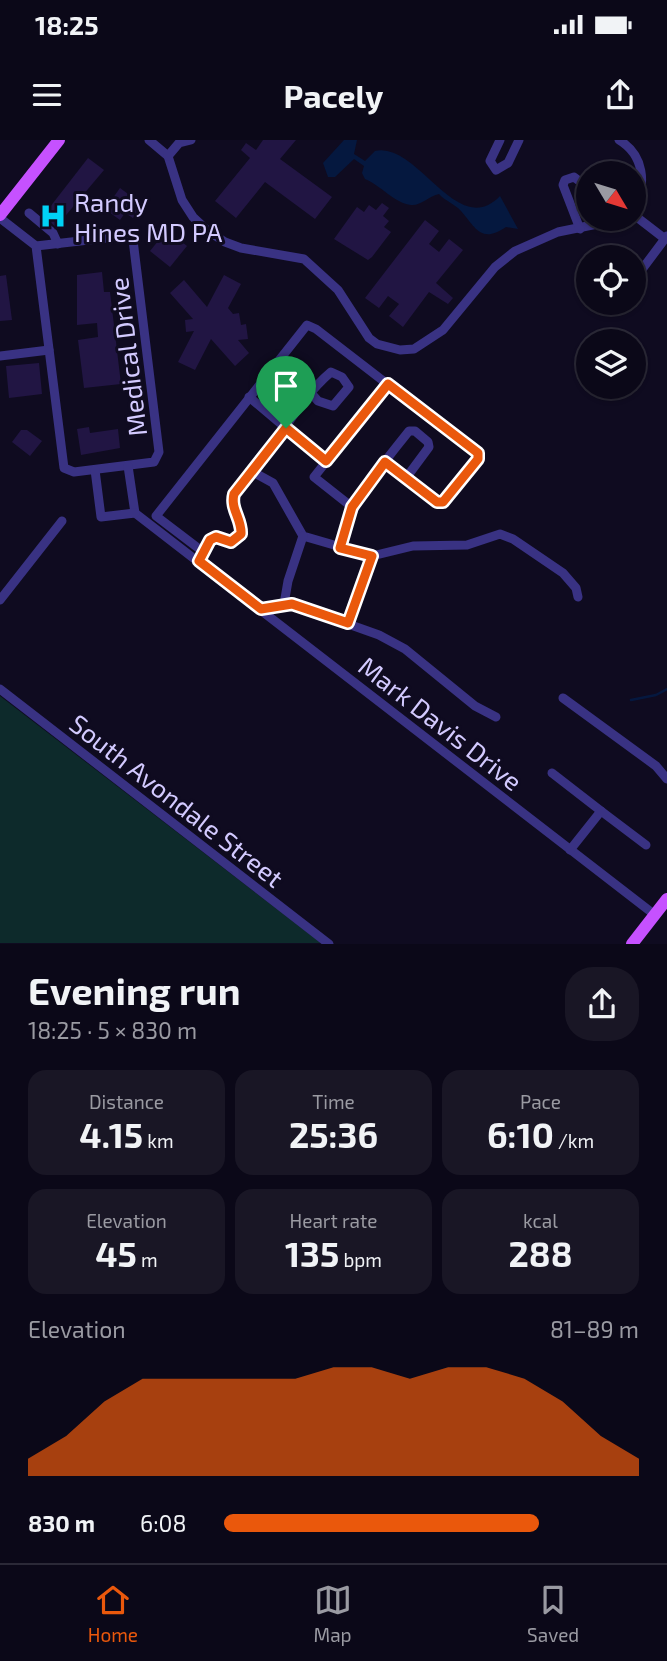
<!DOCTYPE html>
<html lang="en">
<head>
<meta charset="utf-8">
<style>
  :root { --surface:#0b0818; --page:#191625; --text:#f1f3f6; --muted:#9a9aa2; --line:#2b2937; --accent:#ea580c }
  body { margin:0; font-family:"Exo 2",sans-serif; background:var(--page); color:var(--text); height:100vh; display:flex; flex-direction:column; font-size:26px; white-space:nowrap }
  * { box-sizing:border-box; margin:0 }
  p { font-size:23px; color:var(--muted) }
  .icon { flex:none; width:38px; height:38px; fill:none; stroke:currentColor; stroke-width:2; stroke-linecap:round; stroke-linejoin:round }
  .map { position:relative; height:804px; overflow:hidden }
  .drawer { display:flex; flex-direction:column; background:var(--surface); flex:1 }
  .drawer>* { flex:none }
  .needle { width:46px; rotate:128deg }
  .buttons { position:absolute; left:576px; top:21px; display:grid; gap:14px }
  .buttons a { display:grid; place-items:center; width:70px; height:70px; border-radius:50%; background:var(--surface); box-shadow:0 2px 5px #0004,0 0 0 2px var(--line); font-size:35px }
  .pin { position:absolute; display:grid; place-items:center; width:60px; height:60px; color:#fff; margin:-72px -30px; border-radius:50% 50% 50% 0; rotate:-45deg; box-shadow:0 0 7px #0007 }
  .pin .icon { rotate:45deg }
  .round { display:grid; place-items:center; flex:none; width:74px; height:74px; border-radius:28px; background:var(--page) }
  .summary { display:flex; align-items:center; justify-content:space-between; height:119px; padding:0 28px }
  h1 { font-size:38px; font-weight:700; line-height:52px }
  .metrics { display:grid; grid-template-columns:repeat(3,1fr); gap:10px; height:119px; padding:7px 28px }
  .metrics div { display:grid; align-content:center; border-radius:18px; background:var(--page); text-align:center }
  .metrics b { font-size:35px; font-weight:700 }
  .metrics small { font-size:19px; font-weight:400 }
  .metrics p { font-size:19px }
  .chart { height:196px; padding:14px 28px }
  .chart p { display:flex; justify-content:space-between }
  .chart svg { width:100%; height:126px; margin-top:7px; fill:var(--accent); opacity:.7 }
  ul { padding:0 28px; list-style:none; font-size:23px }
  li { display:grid; grid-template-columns:112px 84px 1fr; align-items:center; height:52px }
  li i { height:18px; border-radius:9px; background:var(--accent) }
  .status { display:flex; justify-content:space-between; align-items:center; height:49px; padding:0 35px; background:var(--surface); direction:ltr }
  .status svg { height:19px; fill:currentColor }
  header { display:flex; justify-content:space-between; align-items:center; height:91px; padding:0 28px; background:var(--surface); font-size:32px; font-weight:700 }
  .tab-bar { display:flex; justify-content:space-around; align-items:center; height:98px; border-top:2px solid var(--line); background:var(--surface); font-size:19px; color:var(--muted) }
  .tab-bar a { display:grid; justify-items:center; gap:4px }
  .tab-bar .active { color:var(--accent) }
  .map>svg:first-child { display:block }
  .green { fill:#0d2a2b }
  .water { fill:#05183f }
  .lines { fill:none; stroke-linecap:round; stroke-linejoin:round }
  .stream { stroke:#05183f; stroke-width:2.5 }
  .building { fill:#211543 }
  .minor { stroke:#393283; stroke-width:9 }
  .major { stroke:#c651ff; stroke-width:12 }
  .route-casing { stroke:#fff; stroke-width:14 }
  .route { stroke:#ea580c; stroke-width:9 }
  .labels { text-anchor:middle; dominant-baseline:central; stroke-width:6; stroke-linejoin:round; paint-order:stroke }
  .poi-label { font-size:26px; fill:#d3caff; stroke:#0f0b20; text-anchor:start }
  .street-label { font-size:26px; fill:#d3caff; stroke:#0f0b20 }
</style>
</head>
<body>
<div class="status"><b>18:25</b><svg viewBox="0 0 49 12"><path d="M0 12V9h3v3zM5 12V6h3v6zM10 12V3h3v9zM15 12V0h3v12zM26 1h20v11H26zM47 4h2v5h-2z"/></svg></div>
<header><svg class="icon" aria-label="menu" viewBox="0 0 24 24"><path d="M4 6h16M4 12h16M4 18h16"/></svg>Pacely<svg class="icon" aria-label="share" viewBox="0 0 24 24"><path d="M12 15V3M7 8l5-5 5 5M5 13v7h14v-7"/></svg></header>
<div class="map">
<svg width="667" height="804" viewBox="0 0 667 804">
  <rect width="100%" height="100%" fill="#0f0b20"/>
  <polygon class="green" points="0,556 321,803 0,803"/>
  <path class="water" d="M344,0H357L354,14L365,21L375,11C418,1 457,101 500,56L518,89L506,87C481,104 476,88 461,71C455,64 445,61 439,54C429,56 421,66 411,65C396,64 380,45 365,39L362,33L364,26L354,19L335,37H328L323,23Z"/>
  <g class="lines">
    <polyline class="stream" points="631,560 656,555 667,549"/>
  </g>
  <g class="building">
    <polygon points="263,0 296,0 280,19 332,57 315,79 265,42 236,78 215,61 250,18 241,10 246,3 256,10"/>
    <polygon points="88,18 104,30 56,87 43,76"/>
    <polygon points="120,48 143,65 133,78 125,73 120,80 109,72 114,65 110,62"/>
    <polygon points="382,63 389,68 383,76 389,81 384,87 391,92 372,117 368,120 334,99 357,67 364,72 369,65 376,70"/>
    <polygon points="425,80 439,91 429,104 439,112 449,99 463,110 436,143 453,158 448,164 429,152 403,187 389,176 399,164 388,156 379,168 365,158"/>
    <polygon points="167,90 187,106 170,127 150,111"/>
    <polygon points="102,132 104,152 110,152 121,244 84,248 78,200 98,197 97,183 77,185 77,135"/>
    <polygon points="6,135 12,180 0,181 0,136"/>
    <polygon points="224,135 241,144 228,168 233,174 239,173 241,185 246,184 248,199 238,200 249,213 235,226 211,199 195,230 178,222 194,191 186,192 185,180 193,179 170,153 184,140 207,167"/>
    <polygon points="39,223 42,254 9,258 6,226"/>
    <polygon points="89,287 90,293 118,289 120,308 81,315 77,289"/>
    <polygon points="21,290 27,290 42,301 30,316 12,302"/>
  </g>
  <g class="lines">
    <g class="minor">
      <polyline points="149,0 168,16 182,60 193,77 208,91 225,102 241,108 304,119 338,150 369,198 377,204 400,210 414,209 443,190 495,127 515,111 558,92 622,79"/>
      <polyline points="500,0 490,21 496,30 508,23 519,0"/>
      <path d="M619,0C644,15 647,44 634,67"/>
      <polyline points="168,16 179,3 191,0"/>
      <polyline points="29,73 53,93 58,104"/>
      <polyline points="634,75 665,99"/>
      <polyline points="0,78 36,106 124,96 133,100 159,312 154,322 74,332 64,328 36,106"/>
      <polyline points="580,89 563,45 565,40 574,37 583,44 588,69"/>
      <polyline points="634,140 667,96"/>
      <polyline points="0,216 49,210"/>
      <polyline points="249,257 325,321"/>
      <polyline points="128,326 135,373 655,775"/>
      <polyline points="95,330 101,377 135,373"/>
      <polyline points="253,332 273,343 303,396 372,416 413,406 467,405 500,394 513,399 563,433 576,448 578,457"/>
      <polyline points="352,367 314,337 388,244"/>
      <path d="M340,408C352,359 379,329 409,291H415L428,302L429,307L409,334H402L385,322"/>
      <polyline points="202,411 156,376 307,185 316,189 478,314 478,319 443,362 437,362 402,334"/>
      <path d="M201,416L210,399L216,397L231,402L241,393C242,381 229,370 233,357C237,347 247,340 254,332C279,300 300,258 331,232L342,237L349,247L333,266L318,261L311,253"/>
      <polyline points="0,460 62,381"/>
      <polyline points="284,464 288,441 303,396"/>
      <polyline points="261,469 292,464 379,495 405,509 475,566 496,577"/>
      <polyline points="348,483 372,416"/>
      <polyline points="0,549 329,804"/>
      <polyline points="563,558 656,626 667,639"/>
      <polyline points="552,633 601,671"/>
      <polyline points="570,710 601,671 646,705"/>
    </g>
    <g class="major">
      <polyline points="0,75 59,0"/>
      <polyline points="632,804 667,759"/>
    </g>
  </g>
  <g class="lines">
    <g class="route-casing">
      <path id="route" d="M388,244L478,313V319L443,362H437L385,322L352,367L340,408L372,416L348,483L292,464L261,469L199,421L210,400L216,397L231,402L241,394C242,379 230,369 234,354L286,288L326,321Z"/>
    </g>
    <use href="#route" class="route"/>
  </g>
  <defs>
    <g id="hospital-bare" transform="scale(2.1)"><path d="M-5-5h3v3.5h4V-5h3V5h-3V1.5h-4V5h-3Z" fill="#00d2f5" stroke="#0f0b20" stroke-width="2.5" paint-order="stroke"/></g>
  </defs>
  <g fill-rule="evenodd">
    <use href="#hospital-bare" x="53" y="76"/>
  </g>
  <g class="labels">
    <g class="poi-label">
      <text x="74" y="61">Randy<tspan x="74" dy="30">Hines MD PA</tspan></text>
    </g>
    <g class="street-label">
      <text transform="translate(127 217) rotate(-97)">Medical Drive</text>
      <text transform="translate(441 583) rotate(38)">Mark Davis Drive</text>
      <text transform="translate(177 660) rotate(38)">South Avondale Street</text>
    </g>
  </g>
</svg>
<div class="buttons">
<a><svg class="needle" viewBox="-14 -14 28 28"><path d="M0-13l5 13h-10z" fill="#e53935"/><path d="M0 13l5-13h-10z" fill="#9a9aa2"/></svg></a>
<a><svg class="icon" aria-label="locate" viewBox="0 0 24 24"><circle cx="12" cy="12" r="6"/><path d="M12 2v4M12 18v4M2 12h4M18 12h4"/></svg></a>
<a><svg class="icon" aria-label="layers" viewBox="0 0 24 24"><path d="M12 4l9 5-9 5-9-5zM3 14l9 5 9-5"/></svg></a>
</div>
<div class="pin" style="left:286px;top:288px;background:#1e9e55"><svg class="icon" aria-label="arrive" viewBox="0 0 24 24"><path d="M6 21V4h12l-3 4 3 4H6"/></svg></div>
</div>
<section class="drawer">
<div class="summary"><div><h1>Evening run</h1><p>18:25 · 5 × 830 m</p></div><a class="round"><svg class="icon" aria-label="share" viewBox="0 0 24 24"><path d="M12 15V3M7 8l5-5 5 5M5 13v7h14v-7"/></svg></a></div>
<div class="metrics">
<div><p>Distance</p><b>4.15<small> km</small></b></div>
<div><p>Time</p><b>25:36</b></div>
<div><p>Pace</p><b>6:10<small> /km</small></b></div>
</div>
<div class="metrics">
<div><p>Elevation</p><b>45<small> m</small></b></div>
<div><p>Heart rate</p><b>135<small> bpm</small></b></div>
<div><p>kcal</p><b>288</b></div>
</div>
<div class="chart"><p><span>Elevation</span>81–89 m</p>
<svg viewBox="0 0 160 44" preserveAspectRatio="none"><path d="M0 44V38L10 30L20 18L30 10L40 10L50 10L60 10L70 10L80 6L90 6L100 10L110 6L120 6L130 10L140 18L150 30L160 38V44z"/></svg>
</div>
<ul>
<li><b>830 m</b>6:08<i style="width:76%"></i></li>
</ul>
</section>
<nav class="tab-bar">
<a class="active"><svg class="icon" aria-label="home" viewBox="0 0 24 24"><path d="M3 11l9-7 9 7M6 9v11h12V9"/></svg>Home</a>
<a><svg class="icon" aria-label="map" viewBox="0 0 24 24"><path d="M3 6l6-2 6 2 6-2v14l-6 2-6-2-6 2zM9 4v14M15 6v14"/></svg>Map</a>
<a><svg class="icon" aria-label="saved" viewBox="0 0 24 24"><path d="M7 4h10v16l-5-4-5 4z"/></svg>Saved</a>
</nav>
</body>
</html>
